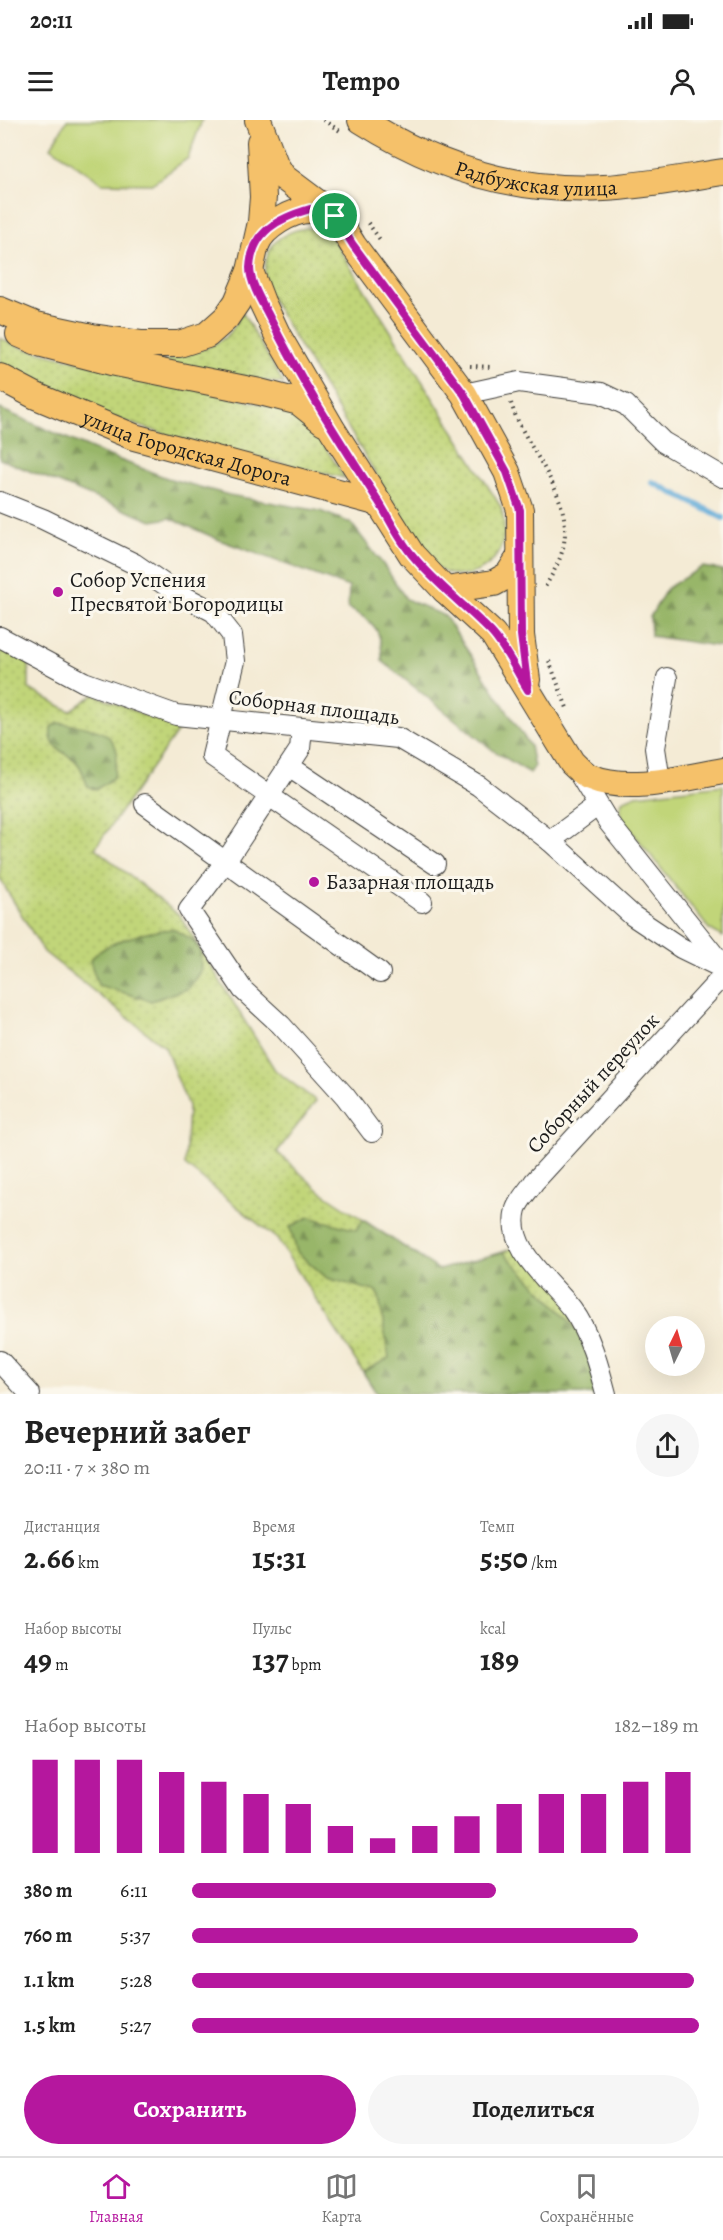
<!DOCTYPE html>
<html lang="ru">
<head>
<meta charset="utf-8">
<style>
  :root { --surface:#fff; --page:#f6f6f6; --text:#222; --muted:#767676; --line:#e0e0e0; --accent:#b5179e }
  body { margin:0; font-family:Alegreya,serif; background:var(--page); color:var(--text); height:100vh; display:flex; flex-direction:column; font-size:22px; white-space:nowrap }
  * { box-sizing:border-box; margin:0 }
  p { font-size:20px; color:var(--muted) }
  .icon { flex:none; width:33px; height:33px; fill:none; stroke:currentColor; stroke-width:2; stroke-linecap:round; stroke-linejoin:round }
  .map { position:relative; height:1274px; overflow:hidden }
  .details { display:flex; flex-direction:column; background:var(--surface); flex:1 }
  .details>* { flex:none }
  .needle { width:39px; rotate:5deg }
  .tools { position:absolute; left:645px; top:1196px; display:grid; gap:12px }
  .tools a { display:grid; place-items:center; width:60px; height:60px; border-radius:50%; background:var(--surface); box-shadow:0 6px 24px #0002; font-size:30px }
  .pin { position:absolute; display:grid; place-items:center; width:51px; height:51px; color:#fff; margin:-26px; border:3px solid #fff; border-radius:50%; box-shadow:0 2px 6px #0007 }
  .round { display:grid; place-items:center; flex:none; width:63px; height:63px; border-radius:32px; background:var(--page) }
  .summary { display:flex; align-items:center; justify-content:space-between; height:102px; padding:0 24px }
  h1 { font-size:33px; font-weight:700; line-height:45px }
  .metrics { display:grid; grid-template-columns:repeat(3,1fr); gap:9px; height:102px; padding:6px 24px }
  .metrics div { display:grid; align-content:center }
  .metrics b { font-size:30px; font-weight:700 }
  .metrics small { font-size:16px; font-weight:400 }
  .metrics p { font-size:16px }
  .chart { height:168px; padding:12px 24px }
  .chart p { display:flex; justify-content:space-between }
  .chart svg { width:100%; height:108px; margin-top:6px; stroke:var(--accent); stroke-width:6 }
  .action { display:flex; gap:12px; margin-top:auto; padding:12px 24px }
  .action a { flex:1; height:69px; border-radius:36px; background:var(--accent); color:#fff; font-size:24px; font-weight:700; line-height:69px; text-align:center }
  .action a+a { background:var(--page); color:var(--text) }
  ul { padding:0 24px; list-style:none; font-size:20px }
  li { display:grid; grid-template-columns:96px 72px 1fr; align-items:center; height:45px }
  li i { height:15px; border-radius:8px; background:var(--accent) }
  .status { display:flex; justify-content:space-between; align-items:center; height:42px; padding:0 30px; background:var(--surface); direction:ltr }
  .status svg { height:16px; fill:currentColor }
  header { display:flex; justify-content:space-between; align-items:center; height:78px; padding:0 24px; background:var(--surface); font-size:27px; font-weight:700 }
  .tab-bar { display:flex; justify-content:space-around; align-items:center; height:84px; border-top:2px solid var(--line); background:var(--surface); font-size:16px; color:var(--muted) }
  .tab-bar a { display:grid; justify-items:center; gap:3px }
  .tab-bar .on { color:var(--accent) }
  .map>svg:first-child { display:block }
  .grass { fill:url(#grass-dots); stroke:#6e784a; stroke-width:1.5 }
  .forest { fill:url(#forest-firs); stroke:#5a6942; stroke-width:1.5 }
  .park { fill:#c1d579; stroke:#6e784a; stroke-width:1.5 }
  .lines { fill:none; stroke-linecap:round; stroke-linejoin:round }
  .stream { stroke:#60abd8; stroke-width:6 }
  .minor-casing { stroke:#3c3b38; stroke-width:22 }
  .major-casing { stroke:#3c3b38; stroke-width:28 }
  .path { stroke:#3c3b38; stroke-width:4; stroke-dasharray:1.5 4.5; stroke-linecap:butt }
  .minor { stroke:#fff; stroke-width:20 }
  .major { stroke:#f5c16b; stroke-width:26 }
  .route-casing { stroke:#fff; stroke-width:12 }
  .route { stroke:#b5179e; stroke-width:8 }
  .poi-dot { fill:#b5179e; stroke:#fbf7ec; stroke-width:2 }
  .labels { text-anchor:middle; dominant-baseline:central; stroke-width:6; stroke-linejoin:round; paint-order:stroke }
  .street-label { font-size:21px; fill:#1c1c1c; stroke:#fbf7ec }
  .poi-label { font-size:21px; fill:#1c1c1c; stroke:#fbf7ec; text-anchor:start }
</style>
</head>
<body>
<div class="status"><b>20:11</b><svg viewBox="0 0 49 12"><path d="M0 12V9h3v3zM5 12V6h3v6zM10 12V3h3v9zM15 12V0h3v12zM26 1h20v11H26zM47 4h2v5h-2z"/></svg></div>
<header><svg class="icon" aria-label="menu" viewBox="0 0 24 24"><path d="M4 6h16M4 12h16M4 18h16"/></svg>Tempo<svg class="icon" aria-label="person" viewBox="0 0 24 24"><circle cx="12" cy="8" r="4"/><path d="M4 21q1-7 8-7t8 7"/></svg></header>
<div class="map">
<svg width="723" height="1274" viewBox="0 0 723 1274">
  <defs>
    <pattern id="grass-dots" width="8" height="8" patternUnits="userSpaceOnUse" patternTransform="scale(1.5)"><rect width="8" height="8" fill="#c1d579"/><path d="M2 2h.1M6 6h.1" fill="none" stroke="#a5b668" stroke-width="1.8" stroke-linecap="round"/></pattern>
    <pattern id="forest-firs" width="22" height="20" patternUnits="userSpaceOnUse" patternTransform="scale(1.5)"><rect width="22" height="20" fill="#98b669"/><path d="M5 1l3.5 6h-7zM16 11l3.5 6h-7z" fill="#7b9356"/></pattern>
  </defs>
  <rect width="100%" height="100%" fill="#fbf7ec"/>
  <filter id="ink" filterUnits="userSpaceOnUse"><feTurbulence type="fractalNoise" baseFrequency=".0167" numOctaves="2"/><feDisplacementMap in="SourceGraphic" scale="12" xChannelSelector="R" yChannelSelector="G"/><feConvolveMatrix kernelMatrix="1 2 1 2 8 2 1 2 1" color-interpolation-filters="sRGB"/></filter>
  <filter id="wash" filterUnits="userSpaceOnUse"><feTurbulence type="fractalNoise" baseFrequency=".008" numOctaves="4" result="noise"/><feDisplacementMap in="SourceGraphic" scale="24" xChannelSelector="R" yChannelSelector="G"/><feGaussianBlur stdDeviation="1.35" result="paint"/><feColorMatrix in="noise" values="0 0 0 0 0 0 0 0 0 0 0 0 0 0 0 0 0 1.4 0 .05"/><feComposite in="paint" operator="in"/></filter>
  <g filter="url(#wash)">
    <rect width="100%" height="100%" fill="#f4ebd5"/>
    <g class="grass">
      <path d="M306,108L321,110L333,119L501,387C504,400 506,411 502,424C494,451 458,466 435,446C430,441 425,434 420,428L265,168C262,135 270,114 306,108Z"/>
      <path d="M242,192L284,264L160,242C181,236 215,229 230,213C235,207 238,198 242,192Z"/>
      <polygon points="0,218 19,227 290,291 312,307 345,358 177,318 86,289 0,245"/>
      <polygon points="0,527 29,543 29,569 70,591 94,574 151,598 182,605 95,728 180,796 275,950 316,981 277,1032 320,1071 439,1150 503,1132 525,1123 585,1190 606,1246 377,1274 277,1119 185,1045 188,986 165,927 44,832 0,759"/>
    </g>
    <g class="forest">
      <path d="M0,289L96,331L167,358L229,375L320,391L351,403L385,447L406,479L445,496L530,626L534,647L530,653L494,631L382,541C382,508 375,503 348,488L349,467L222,421L170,398L152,401L0,339Z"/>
      <polygon points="702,447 723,450 723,527 651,516 650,497 667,468"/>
      <path d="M58,603C78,606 114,607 117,633C117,641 115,649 114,657L97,669L88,667C85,660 83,650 78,644C68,630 48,633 51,607Z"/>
      <path d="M173,809L193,820L200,830L201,850L189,868L151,881L98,865L90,841C103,821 149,811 173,809Z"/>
      <polygon points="309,1097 356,1110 363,1100 439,1150 503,1132 569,1199 584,1222 599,1274 377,1274 363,1252 389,1238 378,1172 327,1158 297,1132 290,1107"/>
    </g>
    <g class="park">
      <polygon points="67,0 202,0 188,38 152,64 102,63 51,27"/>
      <polygon points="723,665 723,817 709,809 622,699 620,689 622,681 636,675"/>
    </g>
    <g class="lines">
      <polyline class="stream" points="652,362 723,398"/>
    </g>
  </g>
  <g filter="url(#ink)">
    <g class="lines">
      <g class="minor-casing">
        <g id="minor">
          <polyline points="464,274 519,262 601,273 626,285 663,322 723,357"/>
          <polyline points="0,382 43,399 135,444 174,471 214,492 232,515 235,541 212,636 422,782"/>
          <polyline points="0,517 84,562 176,595 398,618 479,666 550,721 597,686"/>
          <polyline points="302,608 300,629 226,741 189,790 243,870 281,905 345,976 372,1012"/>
          <polyline points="289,646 435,744"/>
          <polyline points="575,647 609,703 723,846"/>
          <polyline points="660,661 655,628 667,558"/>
          <polyline points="145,684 380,853"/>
          <polyline points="550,721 633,796 681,828 720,847"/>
          <polyline points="0,1241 30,1274"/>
          <path d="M606,1274C598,1244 590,1214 572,1189C550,1160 505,1129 516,1089C519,1080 529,1070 534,1062L723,856"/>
        </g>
      </g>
      <g class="major-casing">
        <g id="major">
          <polyline points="258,0 275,44 283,57 335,96 353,125 464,274 507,352 520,390 521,515 527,560"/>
          <path id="s1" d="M361,0C436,48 515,73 604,68C644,66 684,58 723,52"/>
          <path d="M256,125C262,108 292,89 311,90C318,90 327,94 334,96"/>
          <path d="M250,151L262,182L278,216L332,309L412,435L445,470L493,514L572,643C577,647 583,655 590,657C628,673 683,658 723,651"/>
          <polyline points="0,190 36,205 92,217 142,224 179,224 207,215 226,198 237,182 250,151 261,102 263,77 260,22"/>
          <polyline points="19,214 42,224 111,242 260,272 299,282 324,302"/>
          <path id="s2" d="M0,257L36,276L134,317L379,383"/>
          <polyline points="445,470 494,463 508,455 519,438"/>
        </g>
      </g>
      <g class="path">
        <polyline points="323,0 340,11"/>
        <polyline points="368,103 381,121"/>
        <polyline points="470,246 492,247"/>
        <path d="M511,283C526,333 580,378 561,435C557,447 550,458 544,469"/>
        <polyline points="549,541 567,588"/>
      </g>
      <use href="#minor" class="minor"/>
      <use href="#major" class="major"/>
    </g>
  </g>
  <g class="lines" filter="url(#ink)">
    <g class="route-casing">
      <path id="route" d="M310,89L335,96L353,125L464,274L507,352L520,390L521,515L528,570C516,551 506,528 491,512C466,486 436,464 413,436C399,420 390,400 379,382C340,321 300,260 268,194C261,181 250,162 250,148C252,111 279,98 310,89Z"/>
    </g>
    <use href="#route" class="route"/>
  </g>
  <g class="poi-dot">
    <circle cx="58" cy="472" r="6"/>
    <circle cx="314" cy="762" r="6"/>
  </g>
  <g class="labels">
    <g class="street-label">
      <text stroke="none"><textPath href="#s1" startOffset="188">Радбужская улица</textPath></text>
      <text stroke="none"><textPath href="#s2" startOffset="201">улица Городская Дорога</textPath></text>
      <text transform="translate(314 587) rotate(7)">Соборная площадь</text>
      <text transform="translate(593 963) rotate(-47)">Соборный переулок</text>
    </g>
    <g class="poi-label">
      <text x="70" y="460">Собор Успения<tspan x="70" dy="24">Пресвятой Богородицы</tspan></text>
      <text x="326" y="762">Базарная площадь</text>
    </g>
  </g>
</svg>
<div class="tools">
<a><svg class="needle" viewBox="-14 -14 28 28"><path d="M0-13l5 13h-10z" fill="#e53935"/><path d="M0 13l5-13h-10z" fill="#767676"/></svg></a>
</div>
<div class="pin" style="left:335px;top:96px;background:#1e9e55"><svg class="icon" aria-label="arrive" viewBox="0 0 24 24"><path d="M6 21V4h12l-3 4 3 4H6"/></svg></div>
</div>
<section class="details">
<div class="summary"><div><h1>Вечерний забег</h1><p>20:11 · 7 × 380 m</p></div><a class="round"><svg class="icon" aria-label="share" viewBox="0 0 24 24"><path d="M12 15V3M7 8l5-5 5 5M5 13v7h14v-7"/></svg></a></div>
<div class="metrics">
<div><p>Дистанция</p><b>2.66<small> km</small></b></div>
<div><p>Время</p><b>15:31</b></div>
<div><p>Темп</p><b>5:50<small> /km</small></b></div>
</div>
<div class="metrics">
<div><p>Набор высоты</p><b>49<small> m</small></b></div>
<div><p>Пульс</p><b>137<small> bpm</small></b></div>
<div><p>kcal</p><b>189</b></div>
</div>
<div class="chart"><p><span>Набор высоты</span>182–189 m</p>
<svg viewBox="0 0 160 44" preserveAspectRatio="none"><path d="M5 44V6M15 44V6M25 44V6M35 44V11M45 44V15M55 44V20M65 44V24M75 44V33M85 44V38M95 44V33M105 44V29M115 44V24M125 44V20M135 44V20M145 44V15M155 44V11"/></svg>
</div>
<ul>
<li><b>380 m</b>6:11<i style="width:60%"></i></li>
<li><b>760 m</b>5:37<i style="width:88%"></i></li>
<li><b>1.1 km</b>5:28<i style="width:99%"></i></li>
<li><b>1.5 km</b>5:27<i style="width:100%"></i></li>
</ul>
<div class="action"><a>Сохранить</a><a>Поделиться</a></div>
</section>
<nav class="tab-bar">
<a class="on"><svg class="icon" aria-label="home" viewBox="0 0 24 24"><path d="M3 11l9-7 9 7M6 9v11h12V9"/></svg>Главная</a>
<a><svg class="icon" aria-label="map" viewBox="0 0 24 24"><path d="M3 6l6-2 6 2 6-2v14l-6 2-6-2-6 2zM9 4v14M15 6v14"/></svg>Карта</a>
<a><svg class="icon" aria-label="saved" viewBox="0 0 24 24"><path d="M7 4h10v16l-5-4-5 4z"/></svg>Сохранённые</a>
</nav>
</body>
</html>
